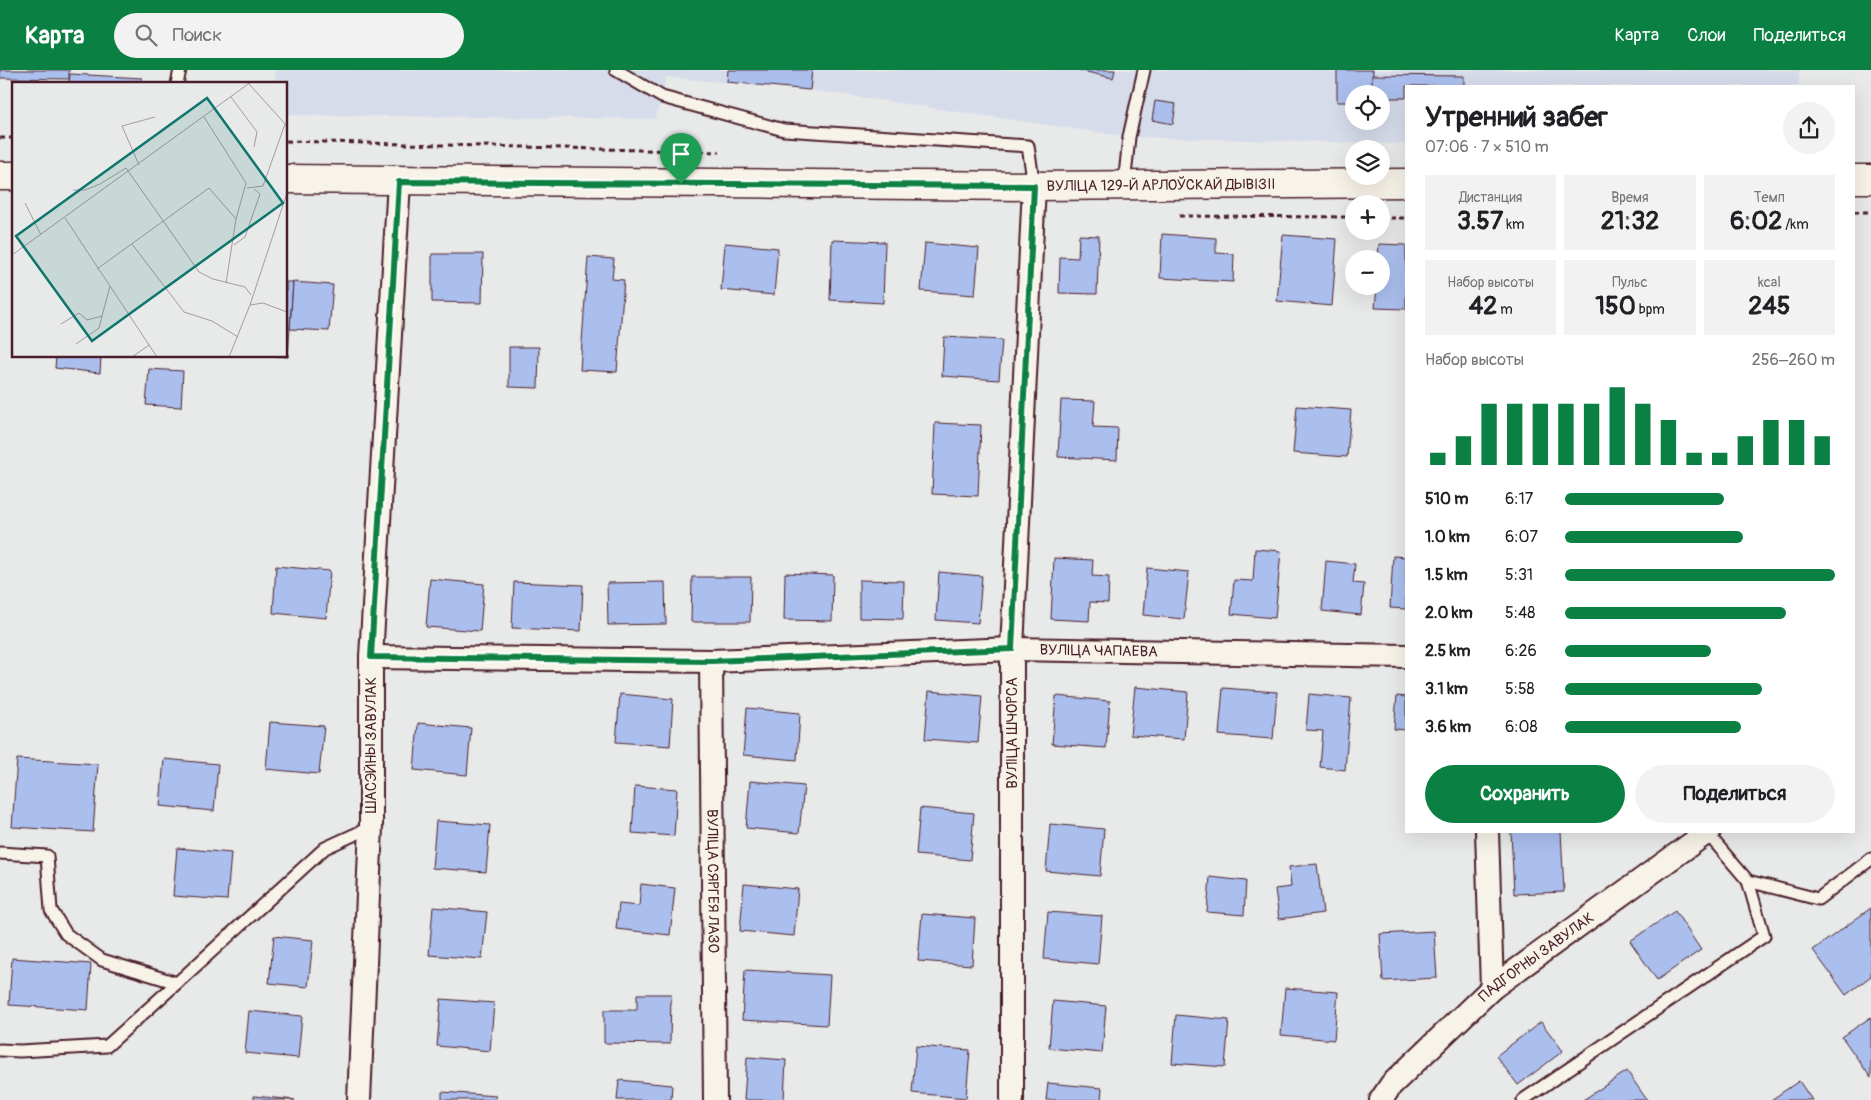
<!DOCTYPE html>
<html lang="ru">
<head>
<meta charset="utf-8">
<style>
  :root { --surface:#fff; --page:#f2f2f2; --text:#202124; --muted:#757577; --accent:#0b8043 }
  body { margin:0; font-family:Pangolin,sans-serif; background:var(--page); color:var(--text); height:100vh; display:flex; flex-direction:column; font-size:19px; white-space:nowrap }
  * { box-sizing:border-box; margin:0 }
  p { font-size:16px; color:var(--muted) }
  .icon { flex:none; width:28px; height:28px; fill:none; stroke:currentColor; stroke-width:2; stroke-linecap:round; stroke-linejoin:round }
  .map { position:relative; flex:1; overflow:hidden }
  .drawer { position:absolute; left:1405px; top:15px; width:450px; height:748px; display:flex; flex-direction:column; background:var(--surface); border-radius:0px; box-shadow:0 5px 20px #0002 }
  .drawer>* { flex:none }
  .tools { position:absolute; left:1345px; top:15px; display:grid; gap:10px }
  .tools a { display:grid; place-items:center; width:45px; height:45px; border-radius:50%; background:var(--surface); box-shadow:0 5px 20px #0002; font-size:25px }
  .pin { position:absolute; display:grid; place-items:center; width:42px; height:42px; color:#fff; margin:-51px -21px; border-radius:50% 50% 50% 0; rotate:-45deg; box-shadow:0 0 5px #0007 }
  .pin .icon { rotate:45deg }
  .round { display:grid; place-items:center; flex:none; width:52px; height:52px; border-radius:26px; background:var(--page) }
  .head { display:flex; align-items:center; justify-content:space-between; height:85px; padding:0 20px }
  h1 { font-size:28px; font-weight:700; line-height:38px }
  .figures { display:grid; grid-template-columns:repeat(3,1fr); gap:8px; height:85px; padding:5px 20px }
  .figures div { display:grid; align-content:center; border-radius:0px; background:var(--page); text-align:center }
  .figures b { font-size:25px; font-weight:700 }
  .figures small { font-size:14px; font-weight:400 }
  .figures p { font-size:14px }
  .chart { height:140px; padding:10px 20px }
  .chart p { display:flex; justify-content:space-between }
  .chart svg { width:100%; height:90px; margin-top:5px; stroke:var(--accent); stroke-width:6 }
  .primary-button { display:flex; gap:10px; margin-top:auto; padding:10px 20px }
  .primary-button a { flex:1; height:58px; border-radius:30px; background:var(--accent); color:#fff; font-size:20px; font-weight:700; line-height:58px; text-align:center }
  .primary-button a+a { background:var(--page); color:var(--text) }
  ul { padding:0 20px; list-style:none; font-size:16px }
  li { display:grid; grid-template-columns:80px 60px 1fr; align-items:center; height:38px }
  li i { height:12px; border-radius:6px; background:var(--accent) }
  header { display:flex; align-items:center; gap:30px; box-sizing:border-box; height:70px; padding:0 25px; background:var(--accent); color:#fff }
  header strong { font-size:24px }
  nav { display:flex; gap:28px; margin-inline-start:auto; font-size:18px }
  .search { width:350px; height:45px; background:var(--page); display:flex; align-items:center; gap:12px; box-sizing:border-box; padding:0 18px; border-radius:28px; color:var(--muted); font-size:19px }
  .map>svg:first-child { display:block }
  .built { fill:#d6dcea; fill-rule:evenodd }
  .building { fill:#abbfee; stroke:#4a1f2b }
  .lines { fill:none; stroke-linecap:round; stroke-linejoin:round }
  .lane-casing { stroke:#4a1f2b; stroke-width:15 }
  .street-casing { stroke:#4a1f2b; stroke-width:26 }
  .primary-casing { stroke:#4a1f2b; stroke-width:31 }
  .path { stroke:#4a1f2b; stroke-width:3; stroke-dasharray:5 4; stroke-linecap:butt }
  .lane { stroke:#f7f3e8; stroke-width:11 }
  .street { stroke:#f7f3e8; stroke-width:22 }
  .primary { stroke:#f7f3e8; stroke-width:28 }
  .route-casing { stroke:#fff; stroke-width:10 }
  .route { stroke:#0b8043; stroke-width:6 }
  .labels { text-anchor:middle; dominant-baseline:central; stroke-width:4.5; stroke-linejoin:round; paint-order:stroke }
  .street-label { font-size:15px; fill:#4a1f2b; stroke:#f7f3e8 }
  .inset-road { fill:none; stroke:#a9989d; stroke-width:1 }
  .view { fill:#0f766e; fill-opacity:0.15; stroke:#0f766e; stroke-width:2.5 }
  .inset-edge { fill:none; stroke:#4a1f2b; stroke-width:2.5 }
</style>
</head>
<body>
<header>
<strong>Карта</strong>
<div class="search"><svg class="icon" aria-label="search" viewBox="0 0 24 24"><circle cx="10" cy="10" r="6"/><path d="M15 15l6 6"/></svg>Поиск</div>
<nav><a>Карта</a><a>Слои</a><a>Поделиться</a></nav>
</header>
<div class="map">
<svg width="1871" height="1030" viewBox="0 0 1871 1030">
  <rect width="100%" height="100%" fill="#e8e9e9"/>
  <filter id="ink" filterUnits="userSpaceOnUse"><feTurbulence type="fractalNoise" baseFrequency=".02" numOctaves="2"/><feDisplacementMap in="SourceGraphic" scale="10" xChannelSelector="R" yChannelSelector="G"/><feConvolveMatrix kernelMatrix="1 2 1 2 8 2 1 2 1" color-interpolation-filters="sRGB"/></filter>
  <g filter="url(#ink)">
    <path class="built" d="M276,0H1800L1798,16H1406V74L1129,67L810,20L666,7L662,27L655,49L286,45V14H274ZM1354,24H1381V51H1354Z"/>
    <g class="building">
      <polygon points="0,0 69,0 69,9 0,8"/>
      <polygon points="728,0 812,0 810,20 727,12"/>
      <polygon points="1078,0 1115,0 1113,8"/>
      <polygon points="1337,0 1373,0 1372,24 1354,24 1354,32 1337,32"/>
      <polygon points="70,4 142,8 142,14 69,14"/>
      <polygon points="1372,5 1464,6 1464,16 1406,16 1406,28 1381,28 1381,24 1372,24"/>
      <polygon points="1155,31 1176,34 1173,54 1152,50"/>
      <polygon points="1162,164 1216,168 1216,183 1234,184 1233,212 1160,208"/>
      <polygon points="1079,165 1099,166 1097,224 1059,223 1060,187 1078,188"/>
      <polygon points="1283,165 1337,169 1332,236 1277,231"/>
      <polygon points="832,170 885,172 883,233 830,230"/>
      <polygon points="725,173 778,178 774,225 721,220"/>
      <polygon points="925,173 979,178 975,225 921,221"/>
      <polygon points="1379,174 1406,175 1406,239 1375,238 1377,216 1381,216 1381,189 1378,189"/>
      <polygon points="432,184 483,184 482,233 432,232"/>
      <polygon points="588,187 614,189 612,209 624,210 617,302 580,300"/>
      <polygon points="286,212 293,212 288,287 276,286 286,286"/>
      <polygon points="293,212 333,215 329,261 290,259"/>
      <polygon points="944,267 1002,270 999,310 942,306"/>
      <polygon points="509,277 539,277 538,318 509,317"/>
      <polygon points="56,286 101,286 100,303 55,298"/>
      <polygon points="149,299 183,301 181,337 146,335"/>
      <polygon points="1061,330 1095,331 1093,357 1118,358 1117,390 1058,387"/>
      <polygon points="1297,336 1351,340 1347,387 1293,383"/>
      <polygon points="935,353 981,355 978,426 932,424"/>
      <polygon points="1255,479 1281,481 1275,548 1231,544 1234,510 1253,511"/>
      <polygon points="1393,486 1406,487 1406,539 1390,538"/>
      <polygon points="1054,488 1093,490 1092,506 1109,507 1108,533 1090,532 1089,551 1051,549"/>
      <polygon points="1326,491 1355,494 1353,513 1364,514 1361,545 1322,541"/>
      <polygon points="276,496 330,501 326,548 273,543"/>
      <polygon points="1147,498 1189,502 1184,549 1143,545"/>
      <polygon points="939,502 982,506 978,553 936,550"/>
      <polygon points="785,503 833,505 832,551 784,550"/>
      <polygon points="692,507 751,507 750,552 691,552"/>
      <polygon points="430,509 484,514 480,561 426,557"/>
      <polygon points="859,510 904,511 903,549 859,548"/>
      <polygon points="514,512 583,515 581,561 512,558"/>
      <polygon points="665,512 666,554 608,555 607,513"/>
      <polygon points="1135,617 1188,622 1184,669 1130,665"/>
      <polygon points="1223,618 1277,622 1273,669 1219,665"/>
      <polygon points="929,621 982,626 978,673 925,669"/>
      <polygon points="620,624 673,629 670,676 616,672"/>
      <polygon points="1309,624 1351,628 1345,700 1320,697 1323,661 1306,660"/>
      <polygon points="1056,626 1110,631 1106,678 1052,674"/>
      <polygon points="1397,626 1406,627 1406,660 1394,659"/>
      <polygon points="747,638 800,643 797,690 743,685"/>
      <polygon points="270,652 324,656 319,704 266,699"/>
      <polygon points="418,653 471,658 467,705 414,700"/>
      <polygon points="17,689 98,694 93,762 12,757"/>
      <polygon points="164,689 218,694 214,741 160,736"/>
      <polygon points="750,711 804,716 799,763 746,758"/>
      <polygon points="635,716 677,719 674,766 632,763"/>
      <polygon points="920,738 974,743 970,790 916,785"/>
      <polygon points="436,751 490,755 486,802 432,798"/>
      <polygon points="1050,754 1104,759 1100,806 1046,801"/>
      <polygon points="1511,761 1561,761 1564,822 1514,824"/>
      <polygon points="177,778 231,783 227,830 173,826"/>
      <polygon points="1317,794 1323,843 1279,849 1275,819 1291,817 1289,797"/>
      <polygon points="1210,807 1246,811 1244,845 1207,842"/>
      <polygon points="641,814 675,818 670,865 616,859 619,834 639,836"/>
      <polygon points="744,814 798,819 794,866 740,861"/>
      <polygon points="433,837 487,842 482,889 429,885"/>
      <polygon points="1871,838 1871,906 1846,925 1813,880"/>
      <polygon points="1675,841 1701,880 1657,910 1630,871"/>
      <polygon points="1048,842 1102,846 1098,894 1044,889"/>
      <polygon points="922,844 975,848 972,895 918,891"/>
      <polygon points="1434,861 1437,908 1383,911 1380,864"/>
      <polygon points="274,866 313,870 308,917 269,913"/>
      <polygon points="12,888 91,894 88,940 9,935"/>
      <polygon points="745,900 830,905 827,955 742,950"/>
      <polygon points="1285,918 1338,922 1334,970 1281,965"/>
      <polygon points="637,924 671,924 670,974 604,973 604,940 637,940"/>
      <polygon points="441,929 494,933 490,981 437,976"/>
      <polygon points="1053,931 1106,936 1102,983 1049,978"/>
      <polygon points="249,941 302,946 298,988 245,983"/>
      <polygon points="1176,945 1229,950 1225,997 1172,993"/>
      <polygon points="1871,947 1871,1008 1842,967"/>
      <polygon points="1541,952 1563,981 1518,1015 1496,986"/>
      <polygon points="916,976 970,980 966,1028 912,1023"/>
      <polygon points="747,987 786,990 784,1030 744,1030"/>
      <polygon points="1627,1001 1647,1030 1583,1030"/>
      <polygon points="619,1010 672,1015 671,1030 617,1030"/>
      <polygon points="1799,1011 1812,1030 1771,1030"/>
      <polygon points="1048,1013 1102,1018 1101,1030 1046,1030"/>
      <polygon points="442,1022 496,1026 495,1030 442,1030"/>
      <polygon points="254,1026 295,1030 254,1030"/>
    </g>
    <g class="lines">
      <g class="lane-casing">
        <g id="lane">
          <polyline points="616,0 662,27 784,60 1028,76 1034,116"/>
          <polyline points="177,14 180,0"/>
          <polyline points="1124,116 1129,67 1144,0"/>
          <polyline points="1707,763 1748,811 1818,829 1871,789"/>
          <polyline points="0,783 47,786 51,840 66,864 102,890 177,913 325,778 371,757"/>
          <polyline points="0,980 20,981 107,976 177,913"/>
          <polyline points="1523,1030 1764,866 1748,811"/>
        </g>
      </g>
      <g class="street-casing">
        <g id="street">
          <path id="s1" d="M371,587L711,591L1012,579L1406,586"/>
          <path id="s2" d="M711,591L715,1030"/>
          <polyline points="1487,761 1492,918"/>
          <polyline points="359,1030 371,757 371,587 399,112"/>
          <polyline points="1012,1030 1012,579 1034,116"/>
          <path id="s3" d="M1381,1030L1391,1015L1492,918L1709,761"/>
        </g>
      </g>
      <g class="primary-casing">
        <g id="primary">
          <polyline points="0,106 14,106"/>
          <path id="s4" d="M286,109L1034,116L1406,113"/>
          <polyline points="1854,109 1871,109"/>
        </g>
      </g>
      <g class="path">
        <polyline points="0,68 14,68"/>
        <polyline points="286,71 720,82"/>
        <polyline points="1854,142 1871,142"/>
        <polyline points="1179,146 1354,147"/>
        <polyline points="1381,148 1406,148"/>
      </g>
      <use href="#lane" class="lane"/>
      <use href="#street" class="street"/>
      <use href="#primary" class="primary"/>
    </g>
  </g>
  <g class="lines" filter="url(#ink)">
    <g class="route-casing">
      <polygon id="route" points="399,112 1034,116 1012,579 711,591 371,587"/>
    </g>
    <use href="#route" class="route"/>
  </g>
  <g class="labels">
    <g class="street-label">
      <text stroke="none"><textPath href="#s4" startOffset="875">ВУЛІЦА 129-Й АРЛОЎСКАЙ ДЫВІЗІІ</textPath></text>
      <text stroke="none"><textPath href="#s1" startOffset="728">ВУЛІЦА ЧАПАЕВА</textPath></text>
      <text transform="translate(1012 663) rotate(-90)">ВУЛІЦА ШЧОРСА</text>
      <text transform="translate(371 675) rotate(-90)">ШАСЭЙНЫ ЗАВУЛАК</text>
      <text stroke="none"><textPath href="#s2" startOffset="220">ВУЛІЦА СЯРГЕЯ ЛАЗО</textPath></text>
      <text stroke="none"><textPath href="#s3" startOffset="212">ПАДГОРНЫ ЗАВУЛАК</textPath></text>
    </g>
  </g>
  <g transform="translate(12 12)">
    <rect width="275" height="275" fill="#e8e9e9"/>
    <path class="inset-road" d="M237,2L275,44M219,15L245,50L242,65M192,35L234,101L224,137L214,201M127,83L110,44L143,35M235,106L251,104L273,42M61,108H73L88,102L114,86L187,190L201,197L233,205L239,213M13,121L29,153M53,136L145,275M120,162L172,230L200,239L226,255M222,163L233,155L248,112L242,107M0,173L239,0M85,187L197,106L224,137M238,223L251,221L275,230M49,242L67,231L75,238L90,234L98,204M64,262L87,246L90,234M120,275L137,263M217,275L238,223L275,111"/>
    <path class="view" d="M195,16L271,121L80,259L4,154Z"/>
    <rect width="275" height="275" class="inset-edge"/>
  </g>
</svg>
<div class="tools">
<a><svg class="icon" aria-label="locate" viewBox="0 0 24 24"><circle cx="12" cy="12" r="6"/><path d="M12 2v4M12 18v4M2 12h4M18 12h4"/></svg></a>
<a><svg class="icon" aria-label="layers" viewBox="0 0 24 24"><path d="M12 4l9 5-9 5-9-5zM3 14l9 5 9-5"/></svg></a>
<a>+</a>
<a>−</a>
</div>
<div class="pin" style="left:681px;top:114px;background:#1e9e55"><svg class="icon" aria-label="arrive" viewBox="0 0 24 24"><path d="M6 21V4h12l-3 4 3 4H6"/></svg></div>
<section class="drawer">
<div class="head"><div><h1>Утренний забег</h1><p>07:06 · 7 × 510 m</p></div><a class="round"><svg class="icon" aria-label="share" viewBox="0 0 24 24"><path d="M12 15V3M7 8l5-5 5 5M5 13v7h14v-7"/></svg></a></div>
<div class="figures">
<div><p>Дистанция</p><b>3.57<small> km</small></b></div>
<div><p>Время</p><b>21:32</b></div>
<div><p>Темп</p><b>6:02<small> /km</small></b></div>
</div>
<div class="figures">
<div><p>Набор высоты</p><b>42<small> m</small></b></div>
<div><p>Пульс</p><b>150<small> bpm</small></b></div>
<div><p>kcal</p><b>245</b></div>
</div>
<div class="chart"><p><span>Набор высоты</span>256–260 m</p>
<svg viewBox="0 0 160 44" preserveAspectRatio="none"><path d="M5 44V38M15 44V30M25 44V14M35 44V14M45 44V14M55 44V14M65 44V14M75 44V6M85 44V14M95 44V22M105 44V38M115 44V38M125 44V30M135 44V22M145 44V22M155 44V30"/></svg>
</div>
<ul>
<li><b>510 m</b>6:17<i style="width:59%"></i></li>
<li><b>1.0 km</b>6:07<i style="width:66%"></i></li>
<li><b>1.5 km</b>5:31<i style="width:100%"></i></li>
<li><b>2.0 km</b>5:48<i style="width:82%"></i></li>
<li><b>2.5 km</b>6:26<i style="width:54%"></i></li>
<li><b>3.1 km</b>5:58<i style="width:73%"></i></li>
<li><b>3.6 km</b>6:08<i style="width:65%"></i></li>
</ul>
<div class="primary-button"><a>Сохранить</a><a>Поделиться</a></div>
</section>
</div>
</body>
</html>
